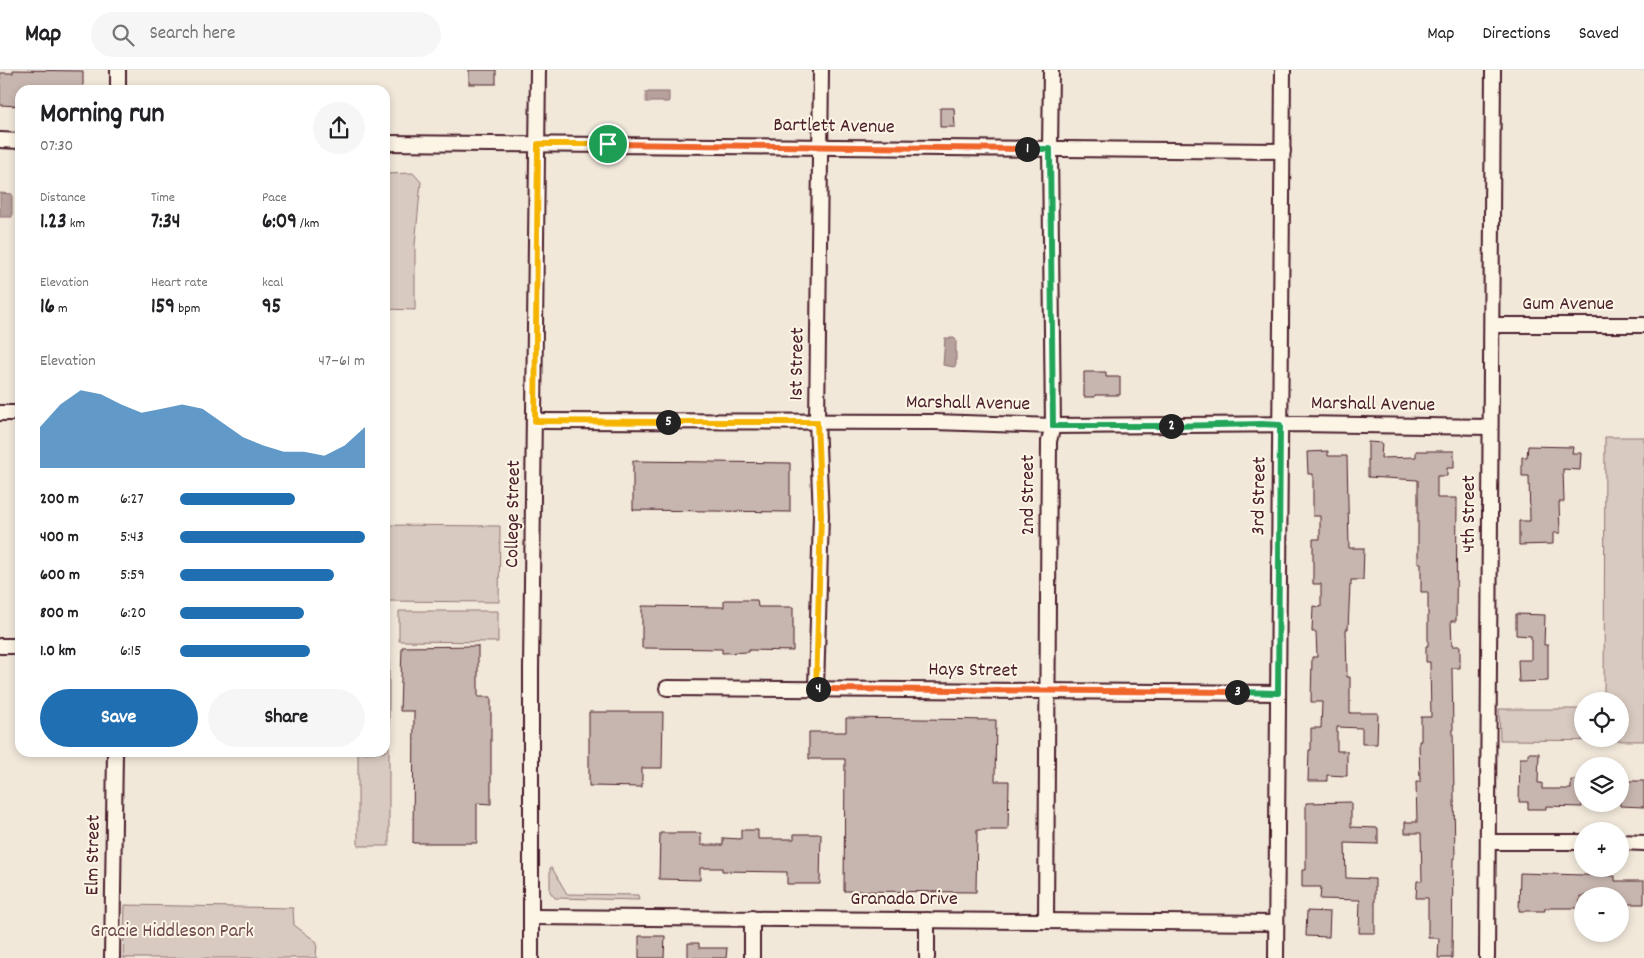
<!DOCTYPE html>
<html lang="en">
<head>
<meta charset="utf-8">
<style>
  :root { --surface:#fff; --page:#f6f6f6; --text:#202124; --muted:#757577; --line:#e0e0e0; --accent:#1f6fb2 }
  body { margin:0; font-family:Dekko,sans-serif; background:var(--page); color:var(--text); height:100vh; display:flex; flex-direction:column; font-size:19px; white-space:nowrap }
  * { box-sizing:border-box; margin:0 }
  p { font-size:16px; color:var(--muted) }
  .icon { flex:none; width:28px; height:28px; fill:none; stroke:currentColor; stroke-width:2; stroke-linecap:round; stroke-linejoin:round }
  .map { position:relative; flex:1; overflow:hidden }
  .sheet { position:absolute; left:15px; top:15px; width:375px; height:672px; display:flex; flex-direction:column; background:var(--surface); border-radius:15px; box-shadow:0 2px 8px #0003 }
  .sheet>* { flex:none }
  .controls { position:absolute; left:1574px; top:622px; display:grid; gap:10px }
  .controls a { display:grid; place-items:center; width:55px; height:55px; border-radius:50%; background:var(--surface); box-shadow:0 2px 8px #0003; font-size:25px }
  .pin { position:absolute; display:grid; place-items:center; width:42px; height:42px; color:#fff; margin:-21px; border:2px solid #fff; border-radius:50%; box-shadow:0 1px 5px #0007 }
  .km { position:absolute; width:25px; height:25px; margin:-12px; border-radius:50%; background:#222; color:#fff; font-size:14px; line-height:25px; text-align:center }
  .round { display:grid; place-items:center; flex:none; width:52px; height:52px; border-radius:26px; background:var(--page) }
  .head { display:flex; align-items:center; justify-content:space-between; height:85px; padding:0 25px }
  h1 { font-size:28px; font-weight:800; line-height:38px }
  .stats { display:grid; grid-template-columns:repeat(3,1fr); gap:8px; height:85px; padding:5px 25px }
  .stats div { display:grid; align-content:center }
  .stats b { font-size:21px; font-weight:800 }
  .stats small { font-size:14px; font-weight:400 }
  .stats p { font-size:14px }
  .chart { height:140px; padding:10px 25px }
  .chart p { display:flex; justify-content:space-between }
  .chart svg { width:100%; height:90px; margin-top:5px; fill:var(--accent); opacity:.7 }
  .button { display:flex; gap:10px; margin-top:auto; padding:10px 25px }
  .button a { flex:1; height:58px; border-radius:30px; background:var(--accent); color:#fff; font-size:20px; font-weight:800; line-height:58px; text-align:center }
  .button a+a { background:var(--page); color:var(--text) }
  ul { padding:0 25px; list-style:none; font-size:16px }
  li { display:grid; grid-template-columns:80px 60px 1fr; align-items:center; height:38px }
  li i { height:12px; border-radius:6px; background:var(--accent) }
  header { display:flex; align-items:center; gap:30px; box-sizing:border-box; height:70px; padding:0 25px; background:var(--surface); border-bottom:1px solid var(--line) }
  header strong { font-size:24px }
  nav { display:flex; gap:28px; margin-inline-start:auto; font-size:18px }
  .search { width:350px; height:45px; background:var(--page); display:flex; align-items:center; gap:12px; box-sizing:border-box; padding:0 18px; border-radius:28px; color:var(--muted); font-size:19px }
  .map>svg:first-child { display:block }
  .green { fill:#d8cac0; stroke:#917476 }
  .water { fill:#b6a19c; stroke:#8b6d6f }
  .building { fill:#c7b6af; stroke:#4a1f2b }
  .lines { fill:none; stroke-linecap:round; stroke-linejoin:round }
  .minor-casing { stroke:#4a1f2b; stroke-width:18 }
  .minor { stroke:#fcf5e5; stroke-width:14 }
  .split-1-casing { stroke:#fff; stroke-width:10 }
  .split-2-casing { stroke:#fff; stroke-width:10 }
  .split-3-casing { stroke:#fff; stroke-width:10 }
  .split-4-casing { stroke:#fff; stroke-width:10 }
  .split-5-casing { stroke:#fff; stroke-width:10 }
  .split-6-casing { stroke:#fff; stroke-width:10 }
  .split-1 { stroke:#f0652b; stroke-width:6 }
  .split-2 { stroke:#22a559; stroke-width:6 }
  .split-3 { stroke:#22a559; stroke-width:6 }
  .split-4 { stroke:#f0652b; stroke-width:6 }
  .split-5 { stroke:#f5b400; stroke-width:6 }
  .split-6 { stroke:#f5b400; stroke-width:6 }
  .labels { text-anchor:middle; dominant-baseline:central; stroke-width:4; stroke-linejoin:round; paint-order:stroke }
  .street-label { font-size:20px; fill:#4a1f2b; stroke:#fcf5e5 }
  .park-label { font-size:20px; fill:#6e4a50; stroke:#fcf5e5 }
</style>
</head>
<body>
<header>
<strong>Map</strong>
<div class="search"><svg class="icon" aria-label="search" viewBox="0 0 24 24"><circle cx="10" cy="10" r="6"/><path d="M15 15l6 6"/></svg>Search here</div>
<nav><a>Map</a><a>Directions</a><a>Saved</a></nav>
</header>
<div class="map">
<svg width="1644" height="888" viewBox="0 0 1644 888">
  <rect width="100%" height="100%" fill="#f1e8da"/>
  <filter id="ink" filterUnits="userSpaceOnUse"><feTurbulence type="fractalNoise" baseFrequency=".02" numOctaves="2"/><feDisplacementMap in="SourceGraphic" scale="10" xChannelSelector="R" yChannelSelector="G"/><feConvolveMatrix kernelMatrix="1 2 1 2 8 2 1 2 1" color-interpolation-filters="sRGB"/></filter>
  <g filter="url(#ink)">
    <g class="green">
      <polygon points="413,103 421,112 415,175 415,240 385,239 385,104"/>
      <polygon points="1605,367 1644,367 1644,671 1500,670 1499,639 1582,639 1582,669 1620,669 1620,631 1604,631"/>
      <polygon points="385,455 500,456 499,532 385,531"/>
      <polygon points="399,541 498,541 498,572 399,571"/>
      <polygon points="385,579 389,579 389,776 358,776 358,683 385,682"/>
      <polygon points="550,798 552,798 567,824 638,825 639,830 555,828 550,822"/>
      <polygon points="125,835 293,838 294,855 317,872 316,888 123,888"/>
    </g>
    <g class="water">
      <rect x="646" y="22" width="23" height="10"/>
      <polygon points="0,123 12,124 12,147 0,147"/>
      <polygon points="945,268 954,268 956,270 956,295 954,297 943,295"/>
    </g>
    <g class="building">
      <polygon points="13,0 83,1 83,20 20,20 20,36 0,35 0,3 13,3"/>
      <rect x="469" y="0" width="27" height="14"/>
      <polygon points="940,38 954,38 955,57 940,57"/>
      <polygon points="1084,302 1106,302 1106,307 1120,307 1120,325 1095,325 1095,327 1084,327"/>
      <polygon points="1368,372 1382,373 1381,388 1416,387 1416,381 1454,381 1454,398 1447,398 1447,406 1437,406 1437,428 1457,428 1456,551 1451,551 1452,576 1460,576 1460,598 1452,598 1455,788 1453,788 1452,888 1438,888 1439,868 1428,868 1428,828 1416,828 1417,811 1422,811 1421,763 1405,763 1405,752 1417,752 1416,712 1420,712 1419,671 1421,671 1421,647 1431,647 1430,592 1426,592 1426,576 1428,576 1428,522 1421,522 1421,493 1418,493 1418,410 1368,407"/>
      <polygon points="1528,376 1573,377 1572,383 1581,383 1580,400 1563,399 1564,432 1559,432 1560,463 1553,463 1553,474 1519,475 1519,451 1530,451 1529,406 1522,406 1522,387 1527,387"/>
      <polygon points="1328,381 1328,386 1347,386 1349,478 1364,478 1363,510 1351,510 1351,515 1350,515 1348,559 1346,559 1347,607 1350,607 1350,643 1378,643 1377,674 1362,674 1362,658 1337,657 1337,681 1347,681 1347,706 1327,705 1327,711 1308,711 1309,680 1311,680 1311,658 1321,658 1322,632 1311,632 1312,587 1317,587 1316,562 1312,562 1313,536 1321,537 1321,514 1313,514 1313,469 1320,469 1320,446 1313,446 1313,404 1308,404 1307,382"/>
      <polygon points="633,391 790,393 790,442 633,440"/>
      <polygon points="724,530 757,530 758,537 793,537 793,581 749,580 749,582 722,583 722,579 642,578 642,536 724,537"/>
      <polygon points="1516,544 1545,545 1544,575 1548,575 1548,611 1519,612 1518,590 1531,590 1531,566 1516,565"/>
      <polygon points="478,576 478,627 491,627 491,734 477,733 477,773 413,773 414,641 400,641 402,577"/>
      <polygon points="589,642 663,642 662,698 642,698 642,717 589,716"/>
      <polygon points="846,648 996,650 995,711 1009,711 1008,760 977,760 976,822 844,821 845,689 809,689 809,662 846,662"/>
      <polygon points="1528,683 1539,683 1538,713 1542,713 1542,719 1571,719 1571,710 1582,711 1582,737 1546,736 1546,739 1528,739 1528,732 1519,732 1520,688 1528,688"/>
      <polygon points="1620,711 1644,711 1644,737 1620,736"/>
      <polygon points="1351,732 1351,757 1378,758 1378,774 1345,773 1346,808 1375,809 1375,863 1359,863 1360,830 1320,829 1321,817 1302,817 1302,800 1306,800 1306,733"/>
      <polygon points="741,760 758,760 758,769 794,769 794,764 821,764 820,814 787,814 787,802 722,801 722,798 700,798 700,810 659,809 660,763 701,763 701,775 723,775 723,768 741,769"/>
      <polygon points="1520,803 1615,806 1615,811 1644,811 1644,834 1621,834 1621,826 1580,826 1580,838 1545,838 1545,841 1519,841"/>
      <polygon points="1307,841 1330,842 1329,867 1306,866"/>
      <polygon points="639,866 665,866 664,888 639,888"/>
      <polygon points="688,873 699,873 699,878 727,878 726,888 688,888"/>
    </g>
    <g class="lines">
      <g class="minor-casing">
        <g id="minor">
          <polyline points="118,20 118,0"/>
          <polyline points="0,70 20,71"/>
          <polyline points="385,73 1283,81"/>
          <polyline points="1492,255 1644,255"/>
          <polyline points="0,343 20,343"/>
          <polyline points="535,351 934,352 1053,356 1298,354 1490,357"/>
          <polyline points="0,576 20,576"/>
          <polyline points="667,618 1278,623"/>
          <polyline points="816,619 821,445 817,352 821,0"/>
          <polyline points="1488,772 1582,772"/>
          <polyline points="1620,772 1644,773"/>
          <polyline points="532,847 1276,853"/>
          <polyline points="1046,851 1049,371 1053,356 1050,79 1051,0"/>
          <polyline points="112,888 115,682"/>
          <polyline points="531,888 531,599 538,0"/>
          <polyline points="752,888 752,848"/>
          <polyline points="927,888 927,850"/>
          <polyline points="1276,888 1283,0"/>
          <polyline points="1487,888 1493,0"/>
        </g>
      </g>
      <use href="#minor" class="minor"/>
    </g>
  </g>
  <g class="lines" filter="url(#ink)">
    <g class="split-1-casing">
      <polyline id="split-1" points="608,74 1027,79"/>
    </g>
    <g class="split-2-casing">
      <polyline id="split-2" points="1027,79 1050,79 1053,356 1171,356"/>
    </g>
    <g class="split-3-casing">
      <polyline id="split-3" points="1171,356 1262,354 1280,355 1278,623 1237,622"/>
    </g>
    <g class="split-4-casing">
      <polyline id="split-4" points="818,619 1237,622"/>
    </g>
    <g class="split-5-casing">
      <polyline id="split-5" points="668,352 817,352 821,445 816,619 818,619"/>
    </g>
    <g class="split-6-casing">
      <polyline id="split-6" points="608,74 538,74 535,351 668,352"/>
    </g>
    <use href="#split-1" class="split-1"/>
    <use href="#split-2" class="split-2"/>
    <use href="#split-3" class="split-3"/>
    <use href="#split-4" class="split-4"/>
    <use href="#split-5" class="split-5"/>
    <use href="#split-6" class="split-6"/>
  </g>
  <g class="labels">
    <g class="street-label">
      <text transform="translate(834 57) rotate(1)">Bartlett Avenue</text>
      <text x="1568" y="235">Gum Avenue</text>
      <text transform="translate(798 294) rotate(-89)">1st Street</text>
      <text transform="translate(968 334) rotate(1)">Marshall Avenue</text>
      <text transform="translate(1373 335) rotate(1)">Marshall Avenue</text>
      <text transform="translate(1029 425) rotate(-90)">2nd Street</text>
      <text transform="translate(1260 426) rotate(-89)">3rd Street</text>
      <text transform="translate(514 444) rotate(-89)">College Street</text>
      <text transform="translate(1470 444) rotate(-90)">4th Street</text>
      <text transform="translate(973 601) rotate(1)">Hays Street</text>
      <text transform="translate(94 785) rotate(-89)">Elm Street</text>
      <text x="904" y="830">Granada Drive</text>
    </g>
    <g class="park-label">
      <text x="172" y="862">Gracie Hiddleson Park</text>
    </g>
  </g>
</svg>
<div class="controls">
<a><svg class="icon" aria-label="locate" viewBox="0 0 24 24"><circle cx="12" cy="12" r="6"/><path d="M12 2v4M12 18v4M2 12h4M18 12h4"/></svg></a>
<a><svg class="icon" aria-label="layers" viewBox="0 0 24 24"><path d="M12 4l9 5-9 5-9-5zM3 14l9 5 9-5"/></svg></a>
<a>+</a>
<a>−</a>
</div>
<div class="pin" style="left:608px;top:74px;background:#1e9e55"><svg class="icon" aria-label="arrive" viewBox="0 0 24 24"><path d="M6 21V4h12l-3 4 3 4H6"/></svg></div>
<b class="km" style="left:1027px;top:79px">1</b>
<b class="km" style="left:1171px;top:356px">2</b>
<b class="km" style="left:1237px;top:622px">3</b>
<b class="km" style="left:818px;top:619px">4</b>
<b class="km" style="left:668px;top:352px">5</b>
<section class="sheet">
<div class="head"><div><h1>Morning run</h1><p>07:30</p></div><a class="round"><svg class="icon" aria-label="share" viewBox="0 0 24 24"><path d="M12 15V3M7 8l5-5 5 5M5 13v7h14v-7"/></svg></a></div>
<div class="stats">
<div><p>Distance</p><b>1.23<small> km</small></b></div>
<div><p>Time</p><b>7:34</b></div>
<div><p>Pace</p><b>6:09<small> /km</small></b></div>
</div>
<div class="stats">
<div><p>Elevation</p><b>16<small> m</small></b></div>
<div><p>Heart rate</p><b>159<small> bpm</small></b></div>
<div><p>kcal</p><b>95</b></div>
</div>
<div class="chart"><p><span>Elevation</span>47–61 m</p>
<svg viewBox="0 0 160 44" preserveAspectRatio="none"><path d="M0 44V24L10 13L20 6L30 8L40 13L50 17L60 15L70 13L80 15L90 22L100 29L110 33L120 36L130 36L140 38L150 33L160 24V44z"/></svg>
</div>
<ul>
<li><b>200 m</b>6:27<i style="width:62%"></i></li>
<li><b>400 m</b>5:43<i style="width:100%"></i></li>
<li><b>600 m</b>5:59<i style="width:83%"></i></li>
<li><b>800 m</b>6:20<i style="width:67%"></i></li>
<li><b>1.0 km</b>6:15<i style="width:70%"></i></li>
</ul>
<div class="button"><a>Save</a><a>Share</a></div>
</section>
</div>
</body>
</html>
